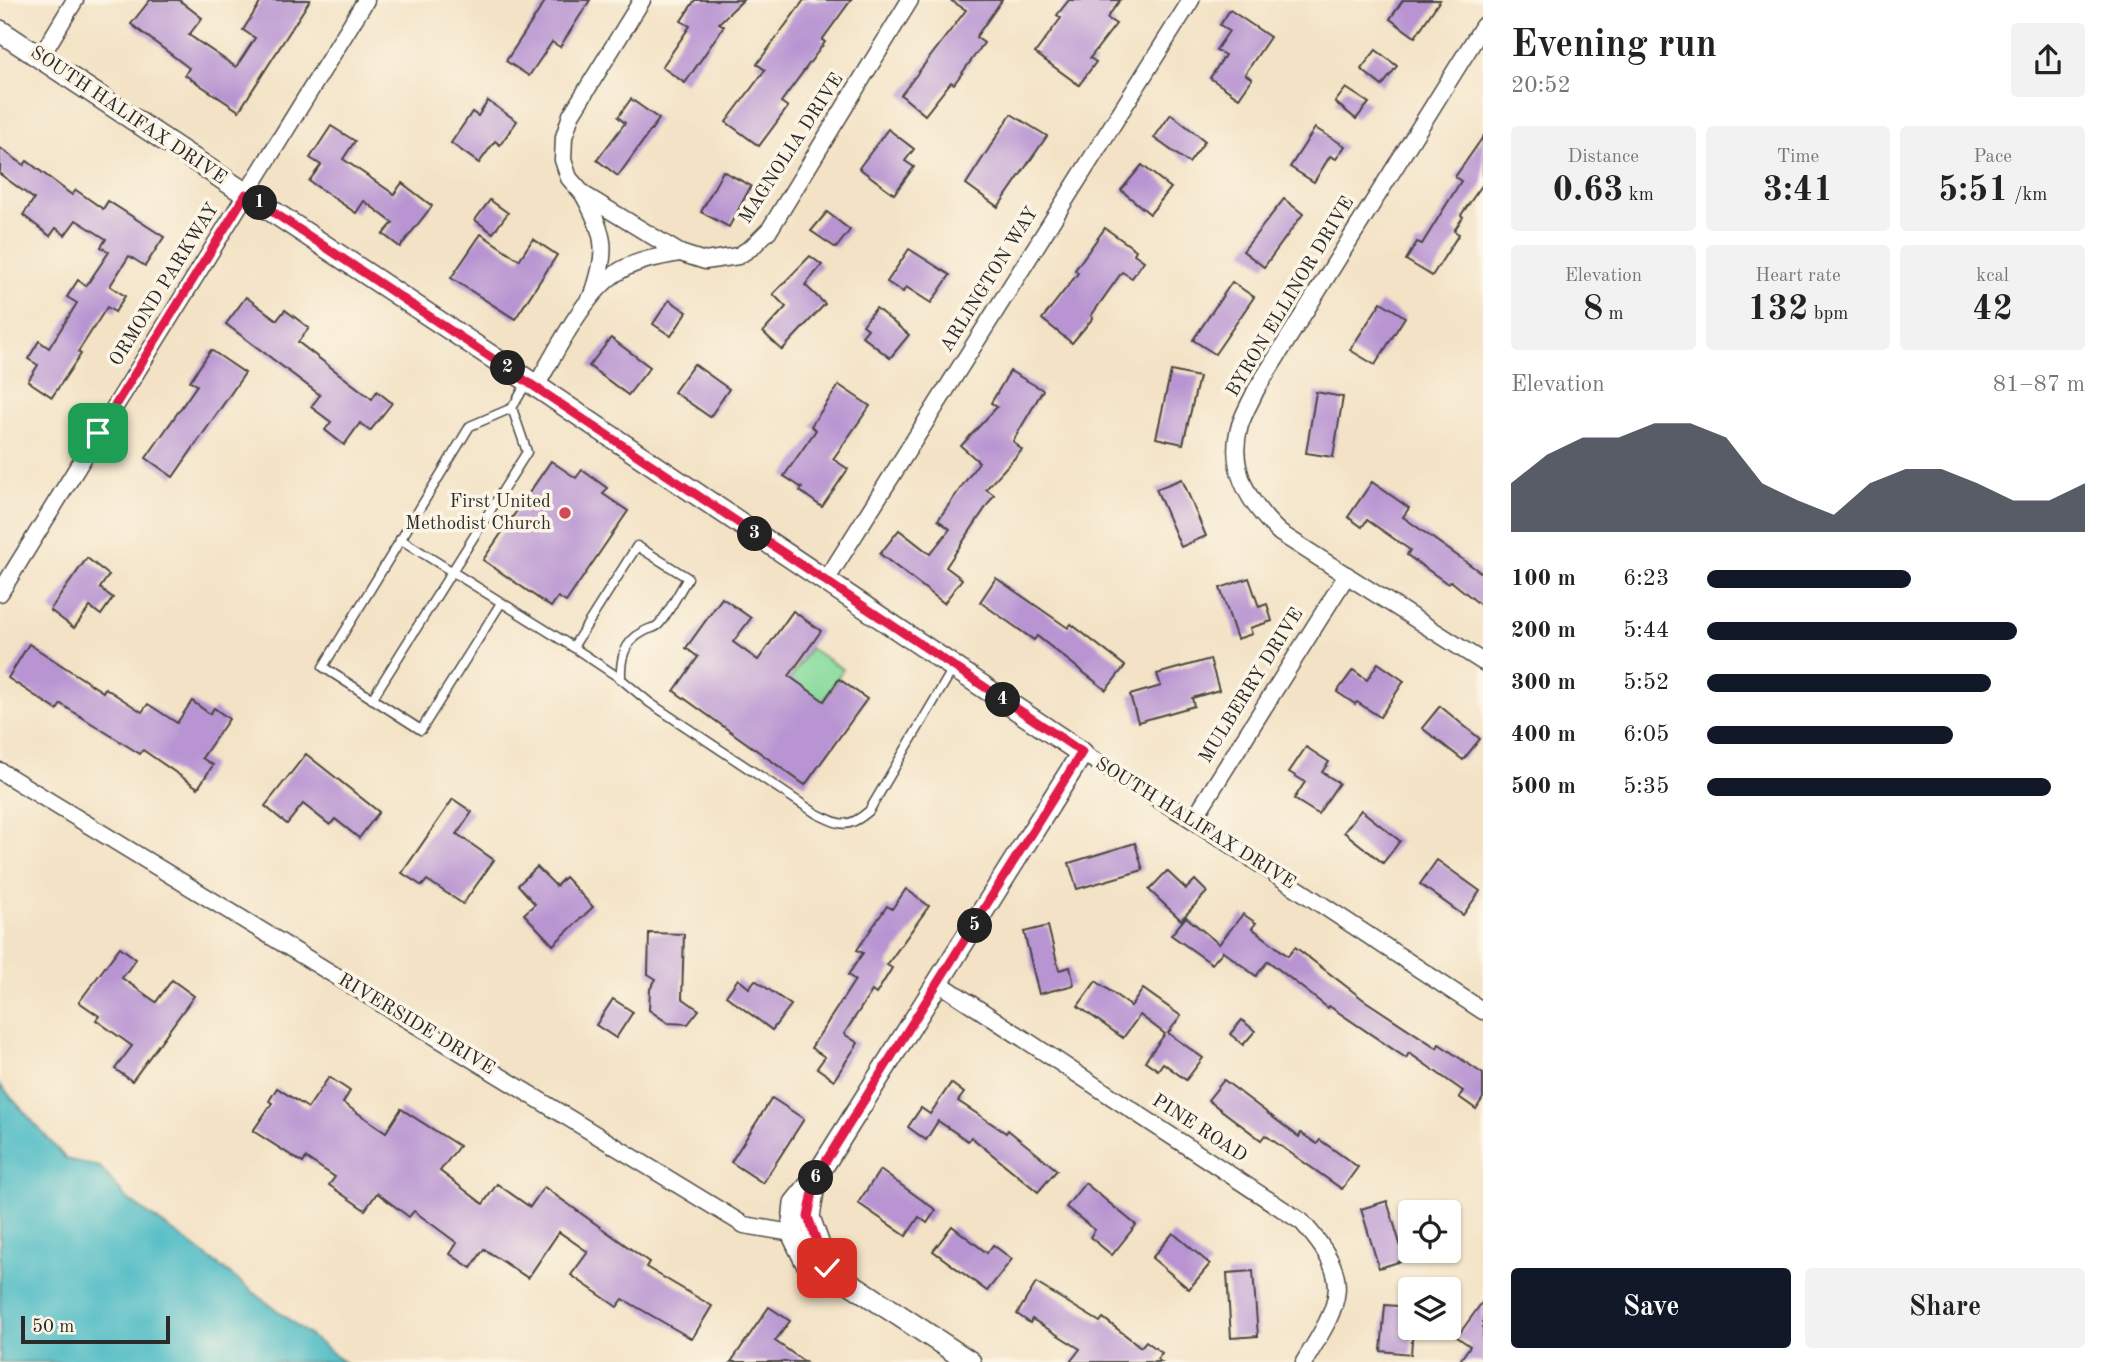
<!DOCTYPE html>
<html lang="en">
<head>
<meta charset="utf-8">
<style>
  :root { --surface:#fff; --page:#f2f2f2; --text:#222; --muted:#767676; --accent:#111827 }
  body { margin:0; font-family:"Old Standard TT",serif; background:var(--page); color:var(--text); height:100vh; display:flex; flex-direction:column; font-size:26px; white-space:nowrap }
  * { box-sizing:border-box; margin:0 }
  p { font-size:23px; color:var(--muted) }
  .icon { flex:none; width:38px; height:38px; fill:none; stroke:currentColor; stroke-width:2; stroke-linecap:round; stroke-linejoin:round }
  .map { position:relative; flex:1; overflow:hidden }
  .details { display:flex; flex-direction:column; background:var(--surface); width:630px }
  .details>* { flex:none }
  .controls { position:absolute; left:1398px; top:1200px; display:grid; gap:14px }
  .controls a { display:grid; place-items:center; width:63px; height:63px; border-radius:7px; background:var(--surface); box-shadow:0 2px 5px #0004; font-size:35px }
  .scale { position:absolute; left:21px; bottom:18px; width:149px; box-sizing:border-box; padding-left:7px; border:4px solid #2b2b2b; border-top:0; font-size:19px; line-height:24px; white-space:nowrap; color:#2b2b2b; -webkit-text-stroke:5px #fcf5e5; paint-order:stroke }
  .pin { position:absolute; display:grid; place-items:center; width:60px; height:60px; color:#fff; margin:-30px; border-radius:14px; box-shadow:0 4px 10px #0006 }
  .km { position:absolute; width:35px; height:35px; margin:-18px; border-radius:50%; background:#222; color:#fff; font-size:19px; line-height:35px; text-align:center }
  .round { display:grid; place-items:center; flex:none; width:74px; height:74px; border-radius:7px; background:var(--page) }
  .headline { display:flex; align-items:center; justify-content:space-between; height:119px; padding:0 28px }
  h1 { font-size:38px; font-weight:700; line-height:52px }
  .figures { display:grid; grid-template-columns:repeat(3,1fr); gap:10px; height:119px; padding:7px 28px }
  .figures div { display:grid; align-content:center; border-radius:7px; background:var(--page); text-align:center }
  .figures b { font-size:35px; font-weight:700 }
  .figures small { font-size:19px; font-weight:400 }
  .figures p { font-size:19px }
  .chart { height:196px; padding:14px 28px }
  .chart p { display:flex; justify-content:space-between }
  .chart svg { width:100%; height:126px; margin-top:7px; fill:var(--accent); opacity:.7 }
  .button { display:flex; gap:14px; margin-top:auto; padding:14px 28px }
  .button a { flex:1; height:80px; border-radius:7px; background:var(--accent); color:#fff; font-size:28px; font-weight:700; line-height:80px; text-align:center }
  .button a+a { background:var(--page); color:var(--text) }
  ul { padding:0 28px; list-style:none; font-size:23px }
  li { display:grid; grid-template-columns:112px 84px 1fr; align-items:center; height:52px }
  li i { height:18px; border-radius:9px; background:var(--accent) }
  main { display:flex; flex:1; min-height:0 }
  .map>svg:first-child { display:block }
  .green { fill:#87db9d; stroke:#598364; stroke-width:2 }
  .water { fill:#4dbbc5; stroke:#3c7378; stroke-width:2 }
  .building { fill:#b894d2 }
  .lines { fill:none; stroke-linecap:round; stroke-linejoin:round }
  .service-casing { stroke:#494642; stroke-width:11 }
  .minor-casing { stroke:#494642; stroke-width:19 }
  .tertiary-casing { stroke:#494642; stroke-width:24 }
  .service { stroke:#fff; stroke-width:8 }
  .minor { stroke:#fff; stroke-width:16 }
  .tertiary { stroke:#fff; stroke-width:21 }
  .route-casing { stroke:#fff; stroke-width:14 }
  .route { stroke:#e11d48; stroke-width:9 }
  .poi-dot { fill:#d1495b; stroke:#fcf5e5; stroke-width:2.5 }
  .labels { text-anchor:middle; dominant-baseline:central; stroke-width:7; stroke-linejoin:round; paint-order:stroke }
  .street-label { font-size:19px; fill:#2b2b2b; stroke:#fcf5e5 }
  .poi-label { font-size:19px; fill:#2b2b2b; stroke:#fcf5e5; text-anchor:end }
</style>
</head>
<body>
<main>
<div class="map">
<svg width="1483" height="1362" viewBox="0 0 1483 1362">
  <rect width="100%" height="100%" fill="#fcf5e5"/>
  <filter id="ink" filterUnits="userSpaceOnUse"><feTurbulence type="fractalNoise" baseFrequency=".0143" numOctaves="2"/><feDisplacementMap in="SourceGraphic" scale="14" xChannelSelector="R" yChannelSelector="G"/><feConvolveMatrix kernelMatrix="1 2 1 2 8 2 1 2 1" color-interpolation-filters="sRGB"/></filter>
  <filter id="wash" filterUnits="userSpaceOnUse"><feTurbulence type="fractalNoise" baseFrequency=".00686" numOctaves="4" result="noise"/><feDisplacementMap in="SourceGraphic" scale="28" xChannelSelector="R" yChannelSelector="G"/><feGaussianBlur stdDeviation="1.57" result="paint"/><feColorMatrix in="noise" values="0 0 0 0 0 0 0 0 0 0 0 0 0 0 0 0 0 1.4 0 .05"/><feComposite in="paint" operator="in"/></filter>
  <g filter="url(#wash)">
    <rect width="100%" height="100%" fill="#f3e2c5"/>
    <polygon class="green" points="810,648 843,669 822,704 788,683"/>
    <polygon class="water" points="0,1085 66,1159 100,1167 126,1198 196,1248 344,1362 0,1362"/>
    <g id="blocks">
      <g class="building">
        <polygon points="150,0 179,0 202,18 189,35 236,67 255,38 243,30 262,0 310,0 239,111 185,75 189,68 131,24"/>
        <polygon points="546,0 590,0 560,47 552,42 529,76 506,61"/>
        <polygon points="695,0 743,0 719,23 724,26 685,83 662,67 690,26 681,21"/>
        <polygon points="804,0 851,0 822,40 825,42 781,102 788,107 759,146 726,122 765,70 757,64"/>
        <polygon points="950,0 1002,0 976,37 984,43 954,84 951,82 925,115 901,95 966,10"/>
        <polygon points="1069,0 1120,0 1107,18 1116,24 1090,58 1096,62 1079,85 1035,53 1061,18 1057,15"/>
        <polygon points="1403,0 1440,0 1415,37 1390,19"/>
        <polygon points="1230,10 1270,37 1245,74 1252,79 1239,98 1210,78 1225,55 1216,50 1229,31 1220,25"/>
        <polygon points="1376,50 1397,66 1382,86 1361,69"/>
        <polygon points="1346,88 1369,103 1356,119 1335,102"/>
        <polygon points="631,99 659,119 618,176 597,160 625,123 618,117"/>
        <polygon points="488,101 517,121 500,145 495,141 479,163 451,143 472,112 478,116"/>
        <polygon points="1011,114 1047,136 998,207 966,184"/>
        <polygon points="1171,114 1205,141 1189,163 1154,138"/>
        <polygon points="331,126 355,141 343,159 394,194 402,183 432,206 400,247 383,234 393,223 364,201 356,213 309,181 321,165 310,158"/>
        <polygon points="1315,128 1345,146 1336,159 1330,156 1314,182 1290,167"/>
        <polygon points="888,129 914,149 905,161 914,167 894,194 859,168"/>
        <polygon points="1483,137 1483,184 1461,215 1463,217 1454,231 1459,234 1432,276 1406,260 1417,242 1422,244 1461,181 1455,177"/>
        <polygon points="0,148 24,165 27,161 72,195 76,190 103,209 108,201 164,237 145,266 129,256 110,286 125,296 115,312 107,307 78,352 81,354 52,397 28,381 38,365 28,359 39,341 49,348 77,303 67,297 78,280 86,286 109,252 101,247 106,239 76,220 65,235 56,228 50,236 23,215 34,199 0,174"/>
        <polygon points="1142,165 1171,188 1150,214 1121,190"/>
        <polygon points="723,171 751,186 729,227 701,212"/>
        <polygon points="1284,199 1303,214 1264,267 1243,251"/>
        <polygon points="490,200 508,213 493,233 475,220"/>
        <polygon points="827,212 850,230 836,248 811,231"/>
        <polygon points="1105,228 1136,250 1134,254 1144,261 1132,278 1122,272 1091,316 1093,318 1072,343 1042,319 1078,273 1075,270"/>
        <polygon points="481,234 519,260 533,239 557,255 515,319 451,278"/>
        <polygon points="909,249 950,275 931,303 906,287 903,292 887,282"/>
        <polygon points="810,256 822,265 805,285 825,304 782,350 763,332 786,307 773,294"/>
        <polygon points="1232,282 1254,297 1215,354 1193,340"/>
        <polygon points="246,297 277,320 285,310 309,328 298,342 372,399 377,391 392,403 370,431 360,423 344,445 325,430 331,422 311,407 320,395 226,324"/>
        <polygon points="669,300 687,312 671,336 653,324"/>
        <polygon points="1381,302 1405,317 1375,365 1350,350"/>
        <polygon points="876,308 909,335 890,358 862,336 868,329 863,325"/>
        <polygon points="611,338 650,367 628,395 589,366"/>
        <polygon points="211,350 245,373 173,477 146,458 197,385 190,381"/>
        <polygon points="694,364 729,389 710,417 674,392"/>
        <polygon points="1010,371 1043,390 1013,441 1022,450 986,489 994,495 946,567 962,579 944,603 880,554 899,530 930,554 950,529 938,520 979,462 961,446 997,407 991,403"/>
        <polygon points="1171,371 1199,377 1183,444 1156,438"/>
        <polygon points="839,385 870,406 833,459 848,469 822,507 800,491 802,488 784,476 816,430 811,426"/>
        <polygon points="1316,392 1343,397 1333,457 1306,453"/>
        <polygon points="551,461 576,478 582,470 607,488 603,494 628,511 566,602 558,597 551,607 483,560"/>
        <polygon points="1182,479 1206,536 1181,547 1156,489"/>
        <polygon points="1372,482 1409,508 1403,517 1483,574 1483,607 1451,581 1448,584 1407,555 1410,550 1367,520 1362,527 1348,517"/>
        <polygon points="87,558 109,575 100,588 113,598 101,615 90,607 74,628 50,610"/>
        <polygon points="996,578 1068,628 1071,624 1125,666 1106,690 1037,636 1034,640 980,602"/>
        <polygon points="1249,578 1259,607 1267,604 1272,621 1250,628 1252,634 1237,639 1220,588"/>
        <polygon points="722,598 751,618 733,642 758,660 793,611 821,631 789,676 824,701 839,679 867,699 805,785 674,691 698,657 686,648"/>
        <polygon points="29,644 103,692 105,688 142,712 148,704 177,723 192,701 210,714 214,708 229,719 202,758 213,765 198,788 143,750 140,754 61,704 57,710 8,678"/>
        <polygon points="1210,659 1219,690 1192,698 1194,706 1138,722 1130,695 1161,686 1157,674"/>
        <polygon points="1378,663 1404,681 1380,717 1357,702 1355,704 1337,692 1353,670 1367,680"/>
        <polygon points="1440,706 1480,739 1463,760 1422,728"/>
        <polygon points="1306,747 1329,762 1322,772 1339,783 1318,814 1294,799 1305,782 1289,772"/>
        <polygon points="306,754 379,812 359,838 335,819 330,825 303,804 287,824 265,806"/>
        <polygon points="453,799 472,812 457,834 494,860 463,904 427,880 422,886 402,873"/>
        <polygon points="1361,810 1400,841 1383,863 1344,832"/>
        <polygon points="1135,843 1143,870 1077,889 1069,863"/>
        <polygon points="1437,860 1480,891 1463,915 1420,884"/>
        <polygon points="537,867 556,886 565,877 593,907 553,945 524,914 535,904 518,885"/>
        <polygon points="1167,871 1186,889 1195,880 1207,892 1181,920 1149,890"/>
        <polygon points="906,889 929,906 887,965 892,968 876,994 872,991 844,1034 858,1043 834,1080 817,1068 825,1057 811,1048 855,980 848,975 863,953 857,950 887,906 892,909"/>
        <polygon points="1243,914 1256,923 1252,928 1288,956 1295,947 1364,1000 1437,1048 1439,1044 1483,1074 1483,1098 1476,1109 1459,1097 1463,1091 1409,1053 1406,1058 1329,1006 1328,1008 1268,961 1256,976 1223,951 1212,964 1171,935 1186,917 1219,944"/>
        <polygon points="1048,926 1059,970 1070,967 1074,985 1039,994 1024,932"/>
        <polygon points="649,933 684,934 682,998 699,1010 688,1024 668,1023 649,1010 650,989 656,979 648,974"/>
        <polygon points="120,947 136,959 122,978 156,1002 172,980 194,996 132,1081 115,1069 132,1046 96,1020 99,1016 79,1002"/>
        <polygon points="738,979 749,988 755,980 791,1005 772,1030 726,996"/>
        <polygon points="1096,981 1131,1006 1143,989 1181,1016 1168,1033 1203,1058 1186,1080 1163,1063 1158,1070 1145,1061 1165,1034 1140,1015 1123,1038 1078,1006"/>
        <polygon points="613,999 633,1012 616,1038 596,1025"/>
        <polygon points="1242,1020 1255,1031 1243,1045 1230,1034"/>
        <polygon points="329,1077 350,1091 343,1103 386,1132 401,1109 459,1146 440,1171 483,1204 497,1184 530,1207 544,1187 649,1262 646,1267 712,1306 692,1339 623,1299 617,1307 571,1275 588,1252 559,1232 528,1278 484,1249 471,1268 450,1254 457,1243 414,1211 409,1217 377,1193 365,1210 329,1185 335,1177 306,1158 303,1163 253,1131 272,1103 269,1101 277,1088 308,1108"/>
        <polygon points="1224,1080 1299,1137 1301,1133 1317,1144 1320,1140 1358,1167 1342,1189 1265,1135 1261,1140 1208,1100"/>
        <polygon points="951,1083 964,1093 958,1101 1006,1133 1008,1130 1057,1170 1038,1192 971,1137 968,1141 938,1121 926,1140 908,1127 921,1108 930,1114"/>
        <polygon points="772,1098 804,1119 763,1183 731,1162"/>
        <polygon points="880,1170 936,1210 927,1223 919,1217 906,1236 858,1203"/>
        <polygon points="1085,1183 1136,1225 1112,1255 1090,1237 1095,1230 1066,1207"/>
        <polygon points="1387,1201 1405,1260 1379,1268 1361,1209"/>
        <polygon points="952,1226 987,1253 993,1245 1012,1259 987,1291 933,1251"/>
        <polygon points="1173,1233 1210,1264 1189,1289 1152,1258"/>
        <polygon points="1253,1271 1258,1336 1231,1338 1227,1273"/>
        <polygon points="1036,1283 1100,1322 1103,1318 1141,1347 1146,1341 1162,1353 1157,1359 1161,1362 1070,1362 1080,1349 1032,1319 1030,1323 1017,1314"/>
        <polygon points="1483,1301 1483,1362 1459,1362 1470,1346 1457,1337"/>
        <polygon points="1385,1305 1410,1307 1410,1328 1413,1328 1411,1354 1381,1351"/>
        <polygon points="769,1307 790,1321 775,1341 805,1362 731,1362"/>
      </g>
    </g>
  </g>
  <g filter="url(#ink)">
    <use href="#blocks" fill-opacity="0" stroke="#494642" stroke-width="2"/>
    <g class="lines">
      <g class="service-casing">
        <g id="service">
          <path d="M400,539L573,647L621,679L650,703L817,814C842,826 848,829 869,811L954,667"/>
          <polyline points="501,603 421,730 323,667 470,426 512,408 528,381"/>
          <path d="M573,647L637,546L688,578C681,588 666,618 658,625C655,628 647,629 643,632C624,642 620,659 621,679"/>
          <polyline points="372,699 527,452 512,408"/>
        </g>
      </g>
      <g class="minor-casing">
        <g id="minor">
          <polyline points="642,0 571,115 564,137 563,160 569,178 583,194 680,253 705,261 738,256 752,247 770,229 910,0"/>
          <path d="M1483,26L1256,390C1251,401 1244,413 1240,425C1227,468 1250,505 1280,533L1483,662"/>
          <polyline points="40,58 75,0"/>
          <path d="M584,196C605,234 608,250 594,291"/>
          <path d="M536,386C556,352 585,292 618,272C636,260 660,257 680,253"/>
          <polyline points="825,582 1191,0"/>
          <polyline points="0,593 366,0"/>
          <polyline points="1082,753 1193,820 1483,1011"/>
          <polyline points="0,771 744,1225 792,1233"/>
          <polyline points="1193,820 1347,575"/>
          <path d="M939,983L1302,1222C1354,1280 1342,1300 1304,1362"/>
        </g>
      </g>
      <g class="tertiary-casing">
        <g id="tertiary">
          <polyline points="0,31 536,386 1082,753 816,1177 795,1203 792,1233 806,1262 827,1268 970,1362"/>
          <polyline points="815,1179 809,1217 827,1268"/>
        </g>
      </g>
      <use href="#service" class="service"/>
      <use href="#minor" class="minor"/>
      <use href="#tertiary" class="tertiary"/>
    </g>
  </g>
  <g class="lines" filter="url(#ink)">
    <g class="route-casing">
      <polyline id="route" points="98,433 246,194 1082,752 816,1177 808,1217 827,1268"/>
    </g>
    <use href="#route" class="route"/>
  </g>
  <circle class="poi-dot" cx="565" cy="513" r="7"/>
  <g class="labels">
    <g class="street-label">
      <text transform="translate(128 116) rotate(34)">SOUTH HALIFAX DRIVE</text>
      <text transform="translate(792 149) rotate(-57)">MAGNOLIA DRIVE</text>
      <text transform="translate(990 280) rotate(-58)">ARLINGTON WAY</text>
      <text transform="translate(165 285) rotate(-58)">ORMOND PARKWAY</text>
      <text transform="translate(1291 297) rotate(-59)">BYRON ELLINOR DRIVE</text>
      <text transform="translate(1252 686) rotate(-58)">MULBERRY DRIVE</text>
      <text transform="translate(1195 824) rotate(32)">SOUTH HALIFAX DRIVE</text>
      <text transform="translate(416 1025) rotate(31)">RIVERSIDE DRIVE</text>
      <text transform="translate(1199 1129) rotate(33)">PINE ROAD</text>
    </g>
    <g class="poi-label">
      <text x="551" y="502">First United<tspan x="551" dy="22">Methodist Church</tspan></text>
    </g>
  </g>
</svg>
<div class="controls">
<a><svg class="icon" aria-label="locate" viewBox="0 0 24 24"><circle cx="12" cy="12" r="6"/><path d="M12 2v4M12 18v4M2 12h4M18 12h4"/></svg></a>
<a><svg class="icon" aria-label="layers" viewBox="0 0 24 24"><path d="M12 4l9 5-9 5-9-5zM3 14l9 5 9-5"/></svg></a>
</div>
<div class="scale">50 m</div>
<div class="pin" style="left:98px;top:433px;background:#1e9e55"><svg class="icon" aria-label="arrive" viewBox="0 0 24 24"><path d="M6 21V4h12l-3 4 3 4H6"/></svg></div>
<div class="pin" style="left:827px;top:1268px;background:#d93025"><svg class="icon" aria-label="check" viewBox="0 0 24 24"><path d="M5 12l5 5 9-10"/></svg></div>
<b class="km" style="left:260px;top:203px">1</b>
<b class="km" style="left:508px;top:368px">2</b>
<b class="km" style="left:755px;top:534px">3</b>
<b class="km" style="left:1003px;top:700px">4</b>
<b class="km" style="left:975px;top:926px">5</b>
<b class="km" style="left:816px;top:1178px">6</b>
</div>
<section class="details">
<div class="headline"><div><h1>Evening run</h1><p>20:52</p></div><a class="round"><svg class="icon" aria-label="share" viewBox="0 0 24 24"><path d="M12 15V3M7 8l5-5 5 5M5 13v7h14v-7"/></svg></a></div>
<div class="figures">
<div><p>Distance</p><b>0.63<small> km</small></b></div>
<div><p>Time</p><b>3:41</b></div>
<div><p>Pace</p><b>5:51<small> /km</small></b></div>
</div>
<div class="figures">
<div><p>Elevation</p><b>8<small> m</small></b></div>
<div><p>Heart rate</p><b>132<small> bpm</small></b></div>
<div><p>kcal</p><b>42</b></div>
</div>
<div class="chart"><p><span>Elevation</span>81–87 m</p>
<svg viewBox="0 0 160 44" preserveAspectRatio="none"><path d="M0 44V27L10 17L20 11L30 11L40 6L50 6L60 11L70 27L80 33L90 38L100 27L110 22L120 22L130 27L140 33L150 33L160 27V44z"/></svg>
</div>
<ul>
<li><b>100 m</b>6:23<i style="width:54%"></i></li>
<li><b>200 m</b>5:44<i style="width:82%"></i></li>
<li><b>300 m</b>5:52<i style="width:75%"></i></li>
<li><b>400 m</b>6:05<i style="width:65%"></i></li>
<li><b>500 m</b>5:35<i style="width:91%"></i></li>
</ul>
<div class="button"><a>Save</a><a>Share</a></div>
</section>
</main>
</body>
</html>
